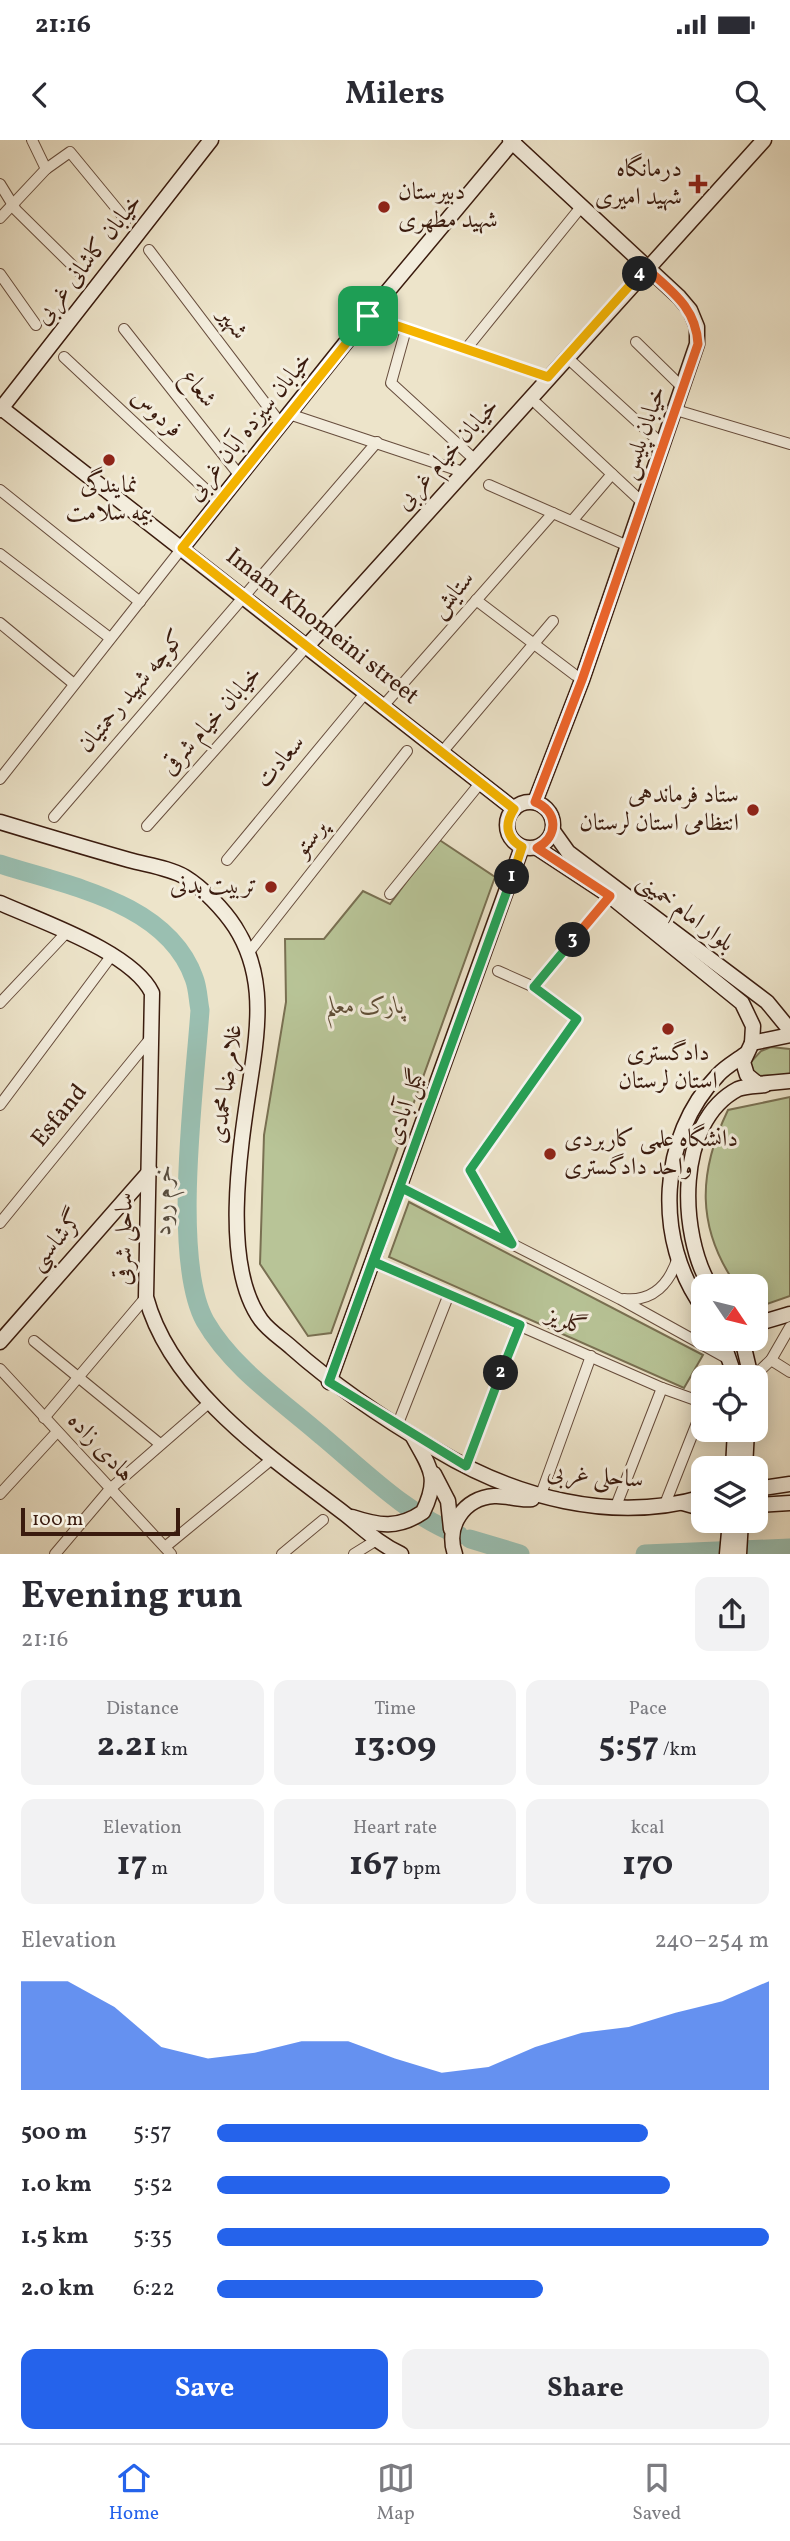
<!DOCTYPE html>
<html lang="en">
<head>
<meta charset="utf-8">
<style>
  :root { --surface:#fff; --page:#f2f2f3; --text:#2b2b33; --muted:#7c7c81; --line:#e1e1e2; --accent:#2563eb }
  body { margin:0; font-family:Vollkorn,Amiri,serif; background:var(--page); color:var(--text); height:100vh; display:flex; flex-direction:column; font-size:26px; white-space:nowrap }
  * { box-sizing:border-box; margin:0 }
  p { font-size:23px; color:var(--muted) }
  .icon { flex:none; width:38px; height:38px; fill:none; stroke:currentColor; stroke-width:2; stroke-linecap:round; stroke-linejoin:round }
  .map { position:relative; height:1414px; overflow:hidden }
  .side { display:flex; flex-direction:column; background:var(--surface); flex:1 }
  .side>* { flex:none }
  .needle { width:46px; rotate:125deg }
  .tools { position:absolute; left:691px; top:1134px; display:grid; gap:14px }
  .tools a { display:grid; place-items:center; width:77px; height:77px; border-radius:14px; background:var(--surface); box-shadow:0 4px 18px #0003; font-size:35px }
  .scale { position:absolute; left:21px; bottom:18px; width:159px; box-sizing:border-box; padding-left:7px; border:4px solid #3a1b0e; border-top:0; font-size:19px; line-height:24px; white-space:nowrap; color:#3a1b0e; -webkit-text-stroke:5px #f3eddd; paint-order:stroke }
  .pin { position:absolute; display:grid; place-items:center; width:60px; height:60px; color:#fff; margin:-30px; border-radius:14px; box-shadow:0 4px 10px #0006 }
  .km { position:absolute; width:35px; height:35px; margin:-18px; border-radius:50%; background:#222; color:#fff; font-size:19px; line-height:35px; text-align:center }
  .round { display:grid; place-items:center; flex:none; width:74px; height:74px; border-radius:14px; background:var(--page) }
  .summary { display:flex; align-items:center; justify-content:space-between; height:119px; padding:0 21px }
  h1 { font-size:38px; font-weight:700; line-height:52px }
  .figures { display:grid; grid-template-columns:repeat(3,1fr); gap:10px; height:119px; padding:7px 21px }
  .figures div { display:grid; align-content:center; border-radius:14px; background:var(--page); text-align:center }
  .figures b { font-size:35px; font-weight:700 }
  .figures small { font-size:19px; font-weight:400 }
  .figures p { font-size:19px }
  .chart { height:196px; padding:14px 21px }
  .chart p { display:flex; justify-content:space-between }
  .chart svg { width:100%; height:126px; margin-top:7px; fill:var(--accent); opacity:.7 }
  .cta { display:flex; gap:14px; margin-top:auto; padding:14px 21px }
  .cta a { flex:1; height:80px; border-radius:14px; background:var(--accent); color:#fff; font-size:28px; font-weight:700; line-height:80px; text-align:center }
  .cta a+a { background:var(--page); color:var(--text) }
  ul { padding:0 21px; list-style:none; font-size:23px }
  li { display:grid; grid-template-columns:112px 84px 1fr; align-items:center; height:52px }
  li i { height:18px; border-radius:9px; background:var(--accent) }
  .status { display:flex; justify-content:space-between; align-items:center; height:49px; padding:0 35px; background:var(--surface); direction:ltr }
  .status svg { height:19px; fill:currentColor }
  header { display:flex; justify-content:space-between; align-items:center; height:91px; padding:0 21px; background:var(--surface); font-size:32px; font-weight:700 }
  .dock { display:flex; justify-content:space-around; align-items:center; height:98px; border-top:2px solid var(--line); background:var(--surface); font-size:19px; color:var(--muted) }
  .dock a { display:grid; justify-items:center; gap:4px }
  .dock .active { color:var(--accent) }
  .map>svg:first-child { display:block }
  .green { fill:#b8c497; stroke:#797052; stroke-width:2 }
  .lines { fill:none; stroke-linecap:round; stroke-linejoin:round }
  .river { stroke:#9abfb1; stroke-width:19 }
  .street-casing { stroke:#674d3d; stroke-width:12 }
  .secondary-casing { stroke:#3a1b0e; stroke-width:17 }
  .street { stroke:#f3eddd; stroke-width:10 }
  .secondary { stroke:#f3eddd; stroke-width:14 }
  .split-1-casing { stroke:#fff; stroke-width:14 }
  .split-2-casing { stroke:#fff; stroke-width:14 }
  .split-3-casing { stroke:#fff; stroke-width:14 }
  .split-4-casing { stroke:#fff; stroke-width:14 }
  .split-5-casing { stroke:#fff; stroke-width:14 }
  .split-1 { stroke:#f5b400; stroke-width:9 }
  .split-2 { stroke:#22a559; stroke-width:9 }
  .split-3 { stroke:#22a559; stroke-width:9 }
  .split-4 { stroke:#f0652b; stroke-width:9 }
  .split-5 { stroke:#f5b400; stroke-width:9 }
  .poi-dot { fill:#8f2418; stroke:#f3eddd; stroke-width:2.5 }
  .labels { text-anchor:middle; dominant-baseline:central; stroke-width:6; stroke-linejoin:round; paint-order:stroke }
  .poi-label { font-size:24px; fill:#3a1b0e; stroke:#f3eddd; text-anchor:end }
  .street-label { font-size:24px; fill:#3a1b0e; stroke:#f3eddd }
  .park-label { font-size:24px; font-style:italic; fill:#604e37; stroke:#f3eddd }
  .water-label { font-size:26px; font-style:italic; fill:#574c3f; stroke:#f3eddd }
</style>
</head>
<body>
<div class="status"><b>21:16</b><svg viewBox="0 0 49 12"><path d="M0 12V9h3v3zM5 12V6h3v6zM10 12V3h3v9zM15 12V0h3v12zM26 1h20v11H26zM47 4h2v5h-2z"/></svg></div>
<header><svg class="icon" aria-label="back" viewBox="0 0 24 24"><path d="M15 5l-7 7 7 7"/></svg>Milers<svg class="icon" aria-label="search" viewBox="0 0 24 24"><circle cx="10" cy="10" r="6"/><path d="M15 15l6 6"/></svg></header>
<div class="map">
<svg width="790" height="1414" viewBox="0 0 790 1414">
  <rect width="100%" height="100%" fill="#ede4ca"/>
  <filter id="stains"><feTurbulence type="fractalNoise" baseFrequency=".00286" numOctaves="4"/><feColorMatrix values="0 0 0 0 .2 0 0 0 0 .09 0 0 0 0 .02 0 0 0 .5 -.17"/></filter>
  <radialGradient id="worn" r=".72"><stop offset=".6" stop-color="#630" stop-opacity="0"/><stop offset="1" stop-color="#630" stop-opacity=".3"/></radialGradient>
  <g class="green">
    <polygon points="438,699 495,737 331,1193 308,1196 260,1124 264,995 286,862 285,799 324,799 363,751 390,764"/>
    <polygon points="771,907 790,909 790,935 756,936 748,925 761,911"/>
    <path d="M790,957V1156L767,1164L756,1161V1146L736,1145C696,1087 698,1032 728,970Z"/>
    <polygon points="409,1062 703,1215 684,1248 389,1117"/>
  </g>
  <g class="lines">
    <g class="river">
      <path d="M0,724C67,746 167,762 194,838C198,848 198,860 200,870C195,945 171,1119 205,1181C232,1228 282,1261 322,1296C364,1331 407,1375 459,1395"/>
      <polyline points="470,1399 520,1414"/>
      <polyline points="645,1414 790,1408"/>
    </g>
    <g class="street-casing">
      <g id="street">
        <polyline points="32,0 46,29"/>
        <polyline points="0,44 16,70 79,132"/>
        <polyline points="0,78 46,29 70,12 126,80"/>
        <polyline points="149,110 281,284"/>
        <polyline points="0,134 36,185"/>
        <polyline points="367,176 548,237"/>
        <polyline points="124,189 240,336"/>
        <polyline points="406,189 391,243 474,319"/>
        <polyline points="636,202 683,248"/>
        <polyline points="466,209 581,67"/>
        <polyline points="64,217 219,362"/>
        <polyline points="572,222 664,306"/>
        <polyline points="537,264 643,363"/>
        <polyline points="676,270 790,304"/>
        <polyline points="289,274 463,332"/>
        <polyline points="489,345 628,406"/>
        <polyline points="0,350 140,462"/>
        <polyline points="572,381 612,334"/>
        <polyline points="0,414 110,498"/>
        <polyline points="476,460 575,535"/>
        <polyline points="0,483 74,544"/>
        <polyline points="384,565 553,373"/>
        <polyline points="443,611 553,481"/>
        <polyline points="0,639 182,408"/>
        <polyline points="54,677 377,302"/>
        <polyline points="147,686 308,505"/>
        <polyline points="227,720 367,551"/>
        <polyline points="390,754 481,642"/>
        <polyline points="249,812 407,611"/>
        <polyline points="498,831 534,847 577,879 470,1029 512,1104"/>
        <polyline points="534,847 610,756"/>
        <polyline points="0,863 66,793"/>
        <polyline points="0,965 112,815"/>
        <polyline points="402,1048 620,1159 730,1220"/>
        <polyline points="0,1083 150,899"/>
        <polyline points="374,1122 662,1248 704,1263"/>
        <path d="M624,1159C653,1162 670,1143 678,1117"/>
        <polyline points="34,1201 160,1304"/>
        <polyline points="771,1220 790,1232"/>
        <polyline points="0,1229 171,1414"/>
        <polyline points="753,1237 771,1220 790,1187"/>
        <polyline points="44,1278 146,1157"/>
        <polyline points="397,1286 449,1154"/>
        <polyline points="466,1326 520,1185"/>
        <polyline points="0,1354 57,1292"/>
        <polyline points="540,1357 591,1216"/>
        <polyline points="665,1364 704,1265"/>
        <polyline points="616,1366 662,1248"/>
        <polyline points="165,1407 272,1319"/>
        <polyline points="55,1414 110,1349 211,1261"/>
        <polyline points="282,1414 323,1380"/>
        <polyline points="354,1414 375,1401"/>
      </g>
    </g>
    <g class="secondary-casing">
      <g id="secondary">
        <polyline points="510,0 679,157 690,170 697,187 697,204 582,540 535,662"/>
        <polyline points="0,267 514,669"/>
        <polyline points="0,270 211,0"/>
        <polyline points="182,408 367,176 514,0"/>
        <polyline points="308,505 764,0"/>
        <circle cx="530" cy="685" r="23"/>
        <path d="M0,682C43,695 86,708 129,720C147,725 170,728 185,737C203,748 224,770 235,787C262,829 260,875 253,922C243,991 218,1121 261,1180C269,1191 282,1199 292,1208C336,1247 384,1279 435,1309C514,1357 612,1384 704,1357"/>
        <polyline points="553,691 568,712 767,862 790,890"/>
        <polyline points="537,708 610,756 742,863 753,886 752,903"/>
        <path d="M0,763C42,782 132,812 152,853L146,1157C171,1251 272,1318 345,1374C364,1389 379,1404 401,1414"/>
        <polyline points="790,895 752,903 743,922 747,935 758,944 790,941"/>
        <path d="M710,1146C679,1094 675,982 738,949C746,946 757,946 765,945"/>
        <path d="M704,1169C653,1100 659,996 718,935C725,927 736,921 744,915"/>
        <polyline points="756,1184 790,1174"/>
        <polyline points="722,1199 735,1237"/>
        <polyline points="742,1199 751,1237"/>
        <polyline points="0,1202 150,1031"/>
        <polyline points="329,1242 522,707"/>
        <polyline points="733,1328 735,1290"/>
        <polyline points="745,1328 747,1290"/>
        <polyline points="434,1334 448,1361 451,1389"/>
        <polyline points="756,1349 790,1344"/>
        <polyline points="683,1363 704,1369"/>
        <polyline points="756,1365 790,1363"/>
        <path d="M352,1377C379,1386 398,1389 423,1372C440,1337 430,1328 413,1297"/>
        <path d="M455,1414C445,1386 464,1358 494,1356C507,1355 519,1361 532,1359"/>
        <polyline points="727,1414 730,1381"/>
        <polyline points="739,1414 741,1381"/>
      </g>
    </g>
    <use href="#street" class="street"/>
    <use href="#secondary" class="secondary"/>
  </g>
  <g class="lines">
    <g class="split-1-casing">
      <path id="split-1" d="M368,176L182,408L514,669C504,684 506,698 522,707L512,737"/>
    </g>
    <g class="split-2-casing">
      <polyline id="split-2" points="501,1233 466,1326 329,1242 512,737"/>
    </g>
    <g class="split-3-casing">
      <polyline id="split-3" points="501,1233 520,1185 374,1122 402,1048 512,1104 470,1030 577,879 534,847 573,800"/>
    </g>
    <g class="split-4-casing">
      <path id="split-4" d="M573,800L610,756L537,708C559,696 558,671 535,662L582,540L698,204C696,167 671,151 646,128L640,134"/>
    </g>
    <g class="split-5-casing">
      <polyline id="split-5" points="368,176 548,237 640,134"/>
    </g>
    <use href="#split-1" class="split-1"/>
    <use href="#split-2" class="split-2"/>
    <use href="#split-3" class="split-3"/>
    <use href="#split-4" class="split-4"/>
    <use href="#split-5" class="split-5"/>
  </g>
  <g class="poi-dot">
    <path d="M694.5 33.5h7v7h7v7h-7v7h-7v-7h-7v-7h7z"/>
    <circle cx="384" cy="67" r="7"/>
    <circle cx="109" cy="320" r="7"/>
    <circle cx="753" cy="670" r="7"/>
    <circle cx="271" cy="747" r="7"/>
    <circle cx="668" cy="889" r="7"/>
    <circle cx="550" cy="1014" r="7"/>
  </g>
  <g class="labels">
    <g class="poi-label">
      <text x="682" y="30">درمانگاه<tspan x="682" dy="28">شهید امیری</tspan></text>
      <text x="398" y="53" text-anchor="start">دبیرستان<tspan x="398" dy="28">شهید مطهری</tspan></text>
      <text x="109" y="346" text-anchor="middle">نمایندگی<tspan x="109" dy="28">بیمه سلامت</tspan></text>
      <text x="739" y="656">ستاد فرماندهی<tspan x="739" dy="28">انتظامی استان لرستان</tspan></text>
      <text x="257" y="747">تربیت بدنی</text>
      <text x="668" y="914" text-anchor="middle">دادگستری<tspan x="668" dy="28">استان لرستان</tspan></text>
      <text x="564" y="1000" text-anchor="start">دانشگاه علمی کاربردی<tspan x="564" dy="28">واحد دادگستری</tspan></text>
    </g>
    <g class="street-label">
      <text transform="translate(89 120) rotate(-52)">خیابان کاشانی غربی</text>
      <text transform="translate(232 184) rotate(53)">شهیر</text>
      <text transform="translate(198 249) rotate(52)">شعاع</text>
      <text transform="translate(156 274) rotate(43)">فردوس</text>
      <text transform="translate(250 287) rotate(-51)">خیابان سیزده آبان غربی</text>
      <text transform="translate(644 293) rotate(-71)">خیابان پلیس</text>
      <text transform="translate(448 315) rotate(-48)">خیابان خیام غربی</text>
      <text transform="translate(453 455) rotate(-49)">ستایش</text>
      <text transform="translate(322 487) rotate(38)">Imam Khomeini street</text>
      <text transform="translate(132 552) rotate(-50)">کوچه شهید رحمتیان</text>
      <text transform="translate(212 581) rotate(-48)">خیابان خیام شرقی</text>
      <text transform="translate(281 622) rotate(-50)">سعادت</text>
      <text transform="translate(311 699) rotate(-52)">پرستو</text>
      <text transform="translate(685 773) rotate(37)">بلوار امام خمینی</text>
      <text transform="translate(227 944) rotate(-82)">غلامرضا محمدی</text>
      <text transform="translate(406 967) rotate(-71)">گیل آبادی</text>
      <text transform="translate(60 976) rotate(-51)">Esfand</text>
      <text transform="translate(125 1099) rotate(-89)">ساحلی شرقی</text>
      <text transform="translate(57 1101) rotate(-49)">گرشاسبی</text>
      <text transform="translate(566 1182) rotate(23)">گلریز</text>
      <text transform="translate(100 1308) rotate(47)">هادی زاده</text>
      <text transform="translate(595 1337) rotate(5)">ساحلی غربی</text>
    </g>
    <g class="park-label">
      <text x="365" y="867">پارک معلم</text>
    </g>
    <g class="water-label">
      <text transform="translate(164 1060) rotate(-89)">خرم رود</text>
    </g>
  </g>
  <rect width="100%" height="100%" filter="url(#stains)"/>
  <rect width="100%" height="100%" fill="url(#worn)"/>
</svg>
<div class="tools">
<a><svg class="needle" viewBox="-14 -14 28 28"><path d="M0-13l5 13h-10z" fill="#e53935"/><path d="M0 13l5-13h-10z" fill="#7c7c81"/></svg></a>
<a><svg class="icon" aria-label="locate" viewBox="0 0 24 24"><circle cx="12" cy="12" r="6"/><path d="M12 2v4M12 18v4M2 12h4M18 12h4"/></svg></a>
<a><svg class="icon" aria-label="layers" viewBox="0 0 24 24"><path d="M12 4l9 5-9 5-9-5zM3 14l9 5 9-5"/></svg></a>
</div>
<div class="scale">100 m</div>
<div class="pin" style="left:368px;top:176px;background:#1e9e55"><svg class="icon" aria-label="arrive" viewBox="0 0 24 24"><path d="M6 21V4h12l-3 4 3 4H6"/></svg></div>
<b class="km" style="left:512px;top:737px">1</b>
<b class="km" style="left:501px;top:1233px">2</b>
<b class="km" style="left:573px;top:800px">3</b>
<b class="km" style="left:640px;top:134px">4</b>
</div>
<section class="side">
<div class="summary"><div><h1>Evening run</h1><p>21:16</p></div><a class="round"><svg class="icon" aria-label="share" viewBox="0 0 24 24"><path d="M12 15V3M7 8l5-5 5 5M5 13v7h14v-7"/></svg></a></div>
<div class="figures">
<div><p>Distance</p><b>2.21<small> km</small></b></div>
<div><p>Time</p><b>13:09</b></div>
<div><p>Pace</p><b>5:57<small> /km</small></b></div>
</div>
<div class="figures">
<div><p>Elevation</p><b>17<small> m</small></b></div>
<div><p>Heart rate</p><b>167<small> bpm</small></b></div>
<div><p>kcal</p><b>170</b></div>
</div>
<div class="chart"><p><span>Elevation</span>240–254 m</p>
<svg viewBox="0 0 160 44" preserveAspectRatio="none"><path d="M0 44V6L10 6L20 15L30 29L40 33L50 31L60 27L70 27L80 33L90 38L100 36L110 29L120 24L130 22L140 17L150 13L160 6V44z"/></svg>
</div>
<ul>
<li><b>500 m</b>5:57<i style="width:78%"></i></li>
<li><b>1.0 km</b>5:52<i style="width:82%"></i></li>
<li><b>1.5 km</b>5:35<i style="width:100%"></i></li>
<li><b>2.0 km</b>6:22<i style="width:59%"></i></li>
</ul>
<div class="cta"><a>Save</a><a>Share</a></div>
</section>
<nav class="dock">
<a class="active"><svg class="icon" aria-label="home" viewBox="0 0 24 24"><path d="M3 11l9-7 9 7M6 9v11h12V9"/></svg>Home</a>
<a><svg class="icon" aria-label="map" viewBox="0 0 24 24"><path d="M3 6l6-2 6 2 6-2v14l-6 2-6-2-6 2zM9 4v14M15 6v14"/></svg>Map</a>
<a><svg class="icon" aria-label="saved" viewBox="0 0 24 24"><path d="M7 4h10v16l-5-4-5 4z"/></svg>Saved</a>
</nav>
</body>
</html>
